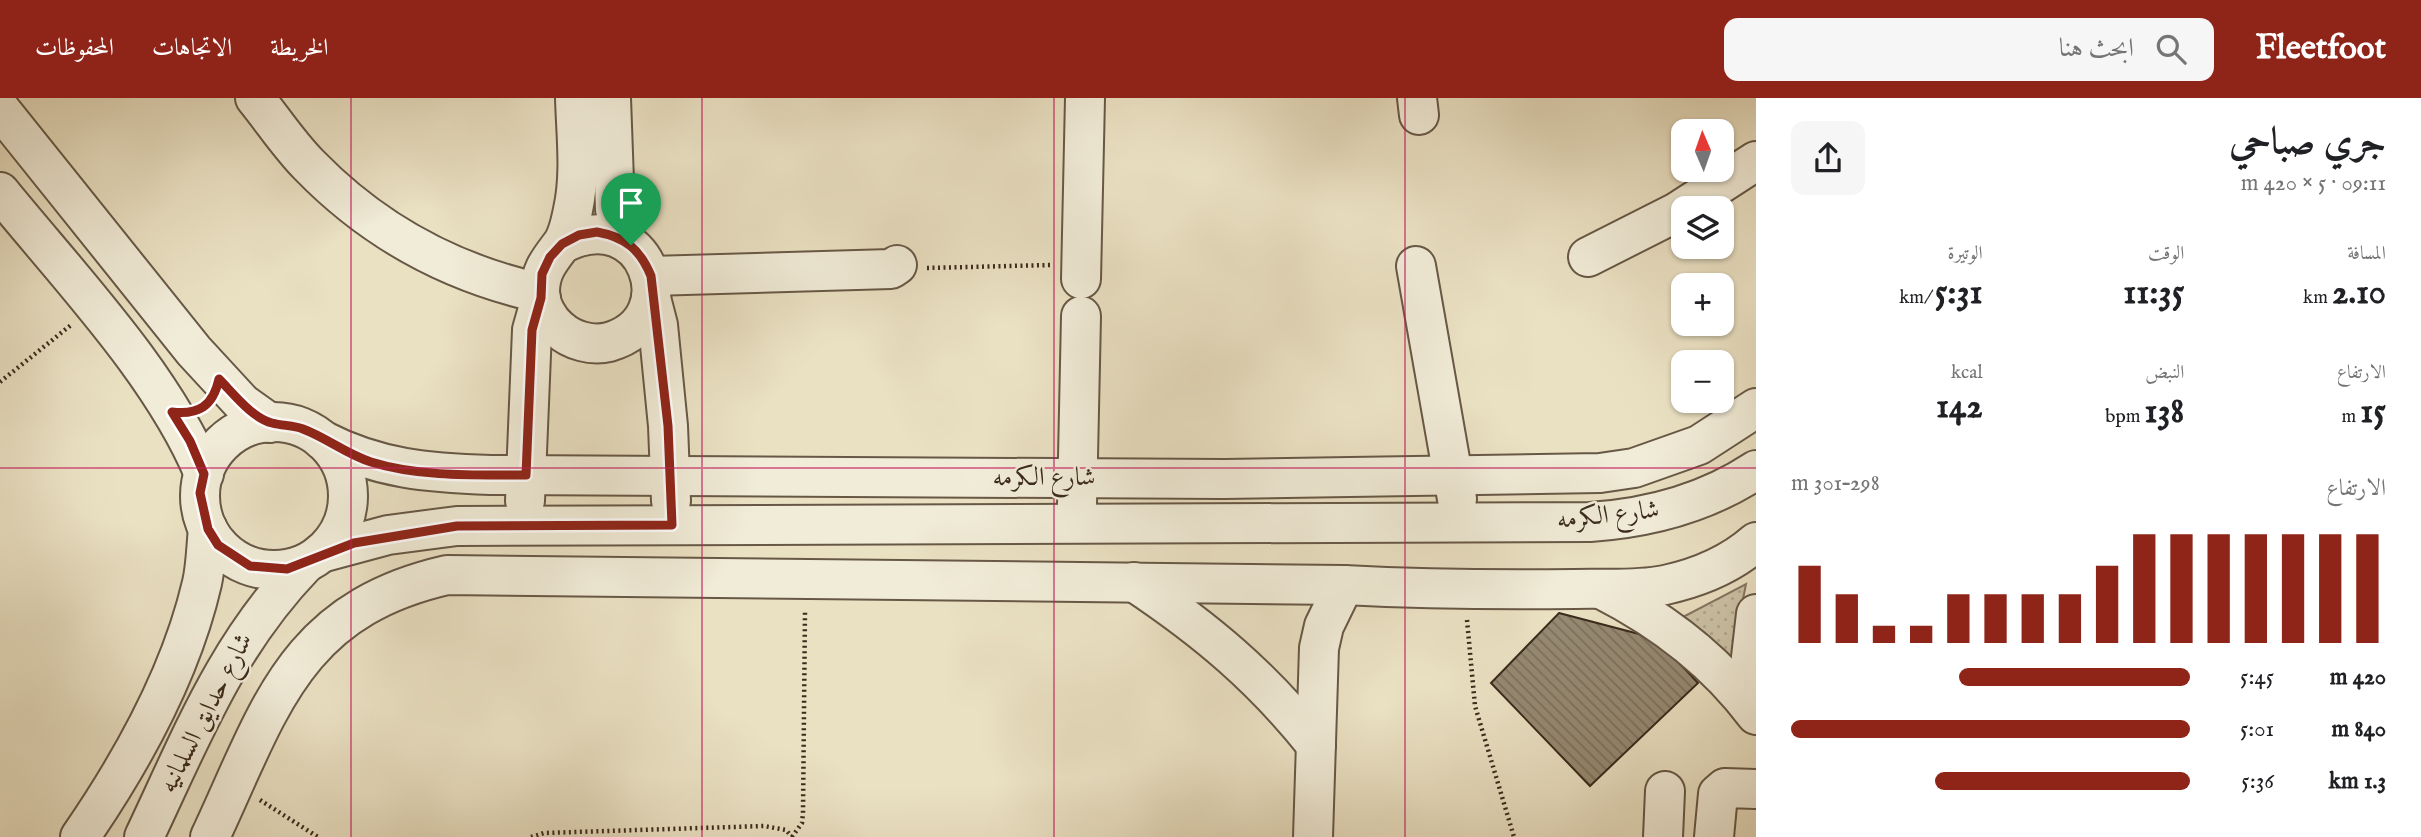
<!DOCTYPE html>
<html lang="ar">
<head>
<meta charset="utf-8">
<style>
  :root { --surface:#fff; --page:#f6f6f6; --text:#202124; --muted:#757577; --accent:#8f2418 }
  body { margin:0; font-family:"IM FELL English",Amiri,serif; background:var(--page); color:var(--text); direction:rtl; height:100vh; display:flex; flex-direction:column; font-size:26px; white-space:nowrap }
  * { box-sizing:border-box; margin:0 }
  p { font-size:23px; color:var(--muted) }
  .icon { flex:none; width:38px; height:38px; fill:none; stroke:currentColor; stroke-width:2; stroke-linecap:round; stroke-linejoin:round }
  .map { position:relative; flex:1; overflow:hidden; direction:ltr }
  .sheet { display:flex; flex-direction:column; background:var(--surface); width:665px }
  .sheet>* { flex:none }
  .needle { width:46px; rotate:358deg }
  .fabs { position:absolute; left:1671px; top:21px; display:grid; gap:14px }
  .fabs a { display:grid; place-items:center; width:63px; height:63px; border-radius:14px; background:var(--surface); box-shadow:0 2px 5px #0004; font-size:35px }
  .pin { position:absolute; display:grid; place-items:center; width:60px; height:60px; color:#fff; margin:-72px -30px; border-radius:50% 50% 50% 0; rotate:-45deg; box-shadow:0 0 7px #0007 }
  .pin .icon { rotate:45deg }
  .round { display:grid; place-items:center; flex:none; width:74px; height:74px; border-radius:14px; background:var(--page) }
  .summary { display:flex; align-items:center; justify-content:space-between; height:119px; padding:0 35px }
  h1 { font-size:38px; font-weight:700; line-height:52px }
  .stats { display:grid; grid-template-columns:repeat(3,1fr); gap:10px; height:119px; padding:7px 35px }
  .stats div { display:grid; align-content:center }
  .stats b { font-size:35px; font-weight:700 }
  .stats small { font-size:19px; font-weight:400 }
  .stats p { font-size:19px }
  .chart { height:196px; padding:14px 35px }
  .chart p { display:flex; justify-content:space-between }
  .chart svg { width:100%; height:126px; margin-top:7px; stroke:var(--accent); stroke-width:6 }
  ul { padding:0 35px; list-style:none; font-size:23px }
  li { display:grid; grid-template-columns:112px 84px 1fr; align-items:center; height:52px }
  li i { height:18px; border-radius:9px; background:var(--accent) }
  header { display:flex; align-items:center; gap:42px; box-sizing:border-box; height:98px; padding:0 35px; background:var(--accent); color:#fff }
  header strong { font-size:33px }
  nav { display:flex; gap:38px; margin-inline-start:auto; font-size:24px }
  .search { width:490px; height:63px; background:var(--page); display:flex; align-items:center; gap:18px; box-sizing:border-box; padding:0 24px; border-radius:14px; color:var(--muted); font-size:26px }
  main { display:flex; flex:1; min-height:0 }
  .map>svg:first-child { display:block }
  .garden { fill:url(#garden-dots); stroke:#847662; stroke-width:2 }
  .building { fill:url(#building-back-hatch); stroke:#3b2b1d; stroke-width:2 }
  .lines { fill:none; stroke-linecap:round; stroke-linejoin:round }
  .minor-casing { stroke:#675846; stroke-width:42 }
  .path { stroke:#3b2b1d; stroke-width:4.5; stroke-dasharray:2 3.5; stroke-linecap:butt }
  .minor { stroke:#f1ecd8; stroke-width:38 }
  .route-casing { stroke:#fff; stroke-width:14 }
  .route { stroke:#8f2418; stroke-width:9 }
  .grid { fill:none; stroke:#c2185b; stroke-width:2; stroke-opacity:0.55 }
  .labels { text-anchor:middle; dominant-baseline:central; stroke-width:5; stroke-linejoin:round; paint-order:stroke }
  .street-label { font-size:26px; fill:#3b2b1d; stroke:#f1ecd8 }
</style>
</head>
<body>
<header>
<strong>Fleetfoot</strong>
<div class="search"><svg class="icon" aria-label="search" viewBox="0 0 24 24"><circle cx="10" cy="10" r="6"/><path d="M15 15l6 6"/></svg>ابحث هنا</div>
<nav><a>الخريطة</a><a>الاتجاهات</a><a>المحفوظات</a></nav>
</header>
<main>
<section class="sheet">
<div class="summary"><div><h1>جري صباحي</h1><p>09:11 · 5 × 420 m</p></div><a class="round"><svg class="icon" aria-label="share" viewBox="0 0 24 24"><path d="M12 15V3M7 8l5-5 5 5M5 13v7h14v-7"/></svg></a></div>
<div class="stats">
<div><p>المسافة</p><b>2.10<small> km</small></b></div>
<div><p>الوقت</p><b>11:35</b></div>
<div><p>الوتيرة</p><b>5:31<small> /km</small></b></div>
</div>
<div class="stats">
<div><p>الارتفاع</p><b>15<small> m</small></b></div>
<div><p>النبض</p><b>138<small> bpm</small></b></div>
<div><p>kcal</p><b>142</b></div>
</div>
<div class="chart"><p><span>الارتفاع</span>298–301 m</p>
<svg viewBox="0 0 160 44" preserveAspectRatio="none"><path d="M5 44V17M15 44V27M25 44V38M35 44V38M45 44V27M55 44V27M65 44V27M75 44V27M85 44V17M95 44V6M105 44V6M115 44V6M125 44V6M135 44V6M145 44V6M155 44V6"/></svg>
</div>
<ul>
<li><b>420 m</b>5:45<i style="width:58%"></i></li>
<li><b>840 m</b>5:01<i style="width:100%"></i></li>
<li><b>1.3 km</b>5:36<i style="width:64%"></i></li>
</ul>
</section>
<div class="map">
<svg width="1756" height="739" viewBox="0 0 1756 739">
  <defs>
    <pattern id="garden-dots" width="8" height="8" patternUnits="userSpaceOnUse" patternTransform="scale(1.75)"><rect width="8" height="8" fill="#ccc2a7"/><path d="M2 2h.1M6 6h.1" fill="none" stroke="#b0a78f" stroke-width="1.8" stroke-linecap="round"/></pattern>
    <pattern id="building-back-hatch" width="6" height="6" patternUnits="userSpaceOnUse" patternTransform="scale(1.75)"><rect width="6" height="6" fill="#968a73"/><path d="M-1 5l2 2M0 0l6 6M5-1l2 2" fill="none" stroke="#7c715e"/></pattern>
  </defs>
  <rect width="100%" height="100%" fill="#eae1c3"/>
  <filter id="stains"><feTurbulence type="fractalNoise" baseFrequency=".00286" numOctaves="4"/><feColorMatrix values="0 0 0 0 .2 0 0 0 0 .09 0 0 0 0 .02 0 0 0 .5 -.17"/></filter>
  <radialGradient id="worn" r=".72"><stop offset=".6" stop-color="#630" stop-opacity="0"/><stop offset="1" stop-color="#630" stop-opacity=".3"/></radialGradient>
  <polygon class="garden" points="1746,486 1730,567 1681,520"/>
  <polygon class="building" points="1559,515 1658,541 1698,585 1590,688 1491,585"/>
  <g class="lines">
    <g class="minor-casing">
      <g id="minor">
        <path d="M255,0C273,22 289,47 309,67C373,133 450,175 540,195"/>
        <polyline points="611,0 615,111 624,143"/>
        <polyline points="1417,0 1419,17"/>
        <polyline points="0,11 194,253 242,305 270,325"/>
        <path d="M0,94C69,179 162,275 204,376"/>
        <path d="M562,146C646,102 689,221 609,244C592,248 572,243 559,231C549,223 540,207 540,194C540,173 549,163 561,147C567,139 571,122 573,112C581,76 576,37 575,0"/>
        <polyline points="1588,159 1677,114 1756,63"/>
        <polyline points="1416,168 1457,401"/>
        <polyline points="651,178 891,171 897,167"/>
        <polyline points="1081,181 1085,0"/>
        <polyline points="651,200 658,227 668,328 671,403"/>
        <circle cx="274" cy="398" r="74"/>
        <path d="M322,342C378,371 428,375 491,377L1224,381L1600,375L1634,370L1699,347L1756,310"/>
        <polyline points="525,403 532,232 541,200"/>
        <polyline points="1077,406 1081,218"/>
        <path d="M321,455L388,437L457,428L1590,424C1649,420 1706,405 1756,372"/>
        <path d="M1134,484C1206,532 1262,579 1316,647"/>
        <path d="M1601,491C1662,522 1715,562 1756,617"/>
        <polyline points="1746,603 1756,516"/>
        <path d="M80,739C133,662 181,576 202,485C206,468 206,449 208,431"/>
        <path d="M144,739C192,638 226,548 305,466"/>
        <path d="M210,739C270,611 294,512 447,477L1344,487C1421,491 1497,492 1574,491C1604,490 1635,493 1665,487C1697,480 1731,466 1756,444"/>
        <polyline points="1313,739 1319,550 1324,528 1344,487"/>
        <polyline points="1663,739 1665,693"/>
        <polyline points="1714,739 1718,696 1725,690 1756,691"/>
      </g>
    </g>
    <g class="path">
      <polyline points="927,170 1051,167"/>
      <polyline points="0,284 71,227"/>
      <polyline points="1467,522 1475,608 1514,739"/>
      <polyline points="260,702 318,739"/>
      <polyline points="531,739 544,735 764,728 786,732 792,739"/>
      <polyline points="792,739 802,725 803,715 805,512"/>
    </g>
    <use href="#minor" class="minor"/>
  </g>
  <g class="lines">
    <g class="route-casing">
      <path id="route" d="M597,134C625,139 640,151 651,178L668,328L672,427L457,428L354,445L287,471L250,468L218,447L208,431L200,395L204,376L190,343L172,314C199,317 213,308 219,281C233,295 252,320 272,325C283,328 293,327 303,331C327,340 346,356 371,364C419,379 475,377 526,377L532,232L541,200L542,176L550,159L562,146L579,137Z"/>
    </g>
    <use href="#route" class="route"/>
  </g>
  <path class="grid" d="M351,0V739M702,0V739M1054,0V739M1405,0V739M0,370H1756"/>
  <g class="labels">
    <g class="street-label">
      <text x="1044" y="379">شارع الكرمه</text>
      <text transform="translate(1608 417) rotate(-6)">شارع الكرمه</text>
      <text transform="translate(206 615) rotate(-63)">شارع حدايق السلمانيه</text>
    </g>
  </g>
  <rect width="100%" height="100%" filter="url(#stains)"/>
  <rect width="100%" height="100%" fill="url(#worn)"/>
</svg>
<div class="fabs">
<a><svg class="needle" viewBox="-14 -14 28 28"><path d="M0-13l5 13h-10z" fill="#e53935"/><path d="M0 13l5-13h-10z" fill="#757577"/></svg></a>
<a><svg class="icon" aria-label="layers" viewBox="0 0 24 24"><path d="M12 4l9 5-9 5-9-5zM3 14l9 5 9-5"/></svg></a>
<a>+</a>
<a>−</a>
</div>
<div class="pin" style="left:631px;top:147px;background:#1e9e55"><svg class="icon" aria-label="arrive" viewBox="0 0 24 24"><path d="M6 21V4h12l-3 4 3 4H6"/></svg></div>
</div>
</main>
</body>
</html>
